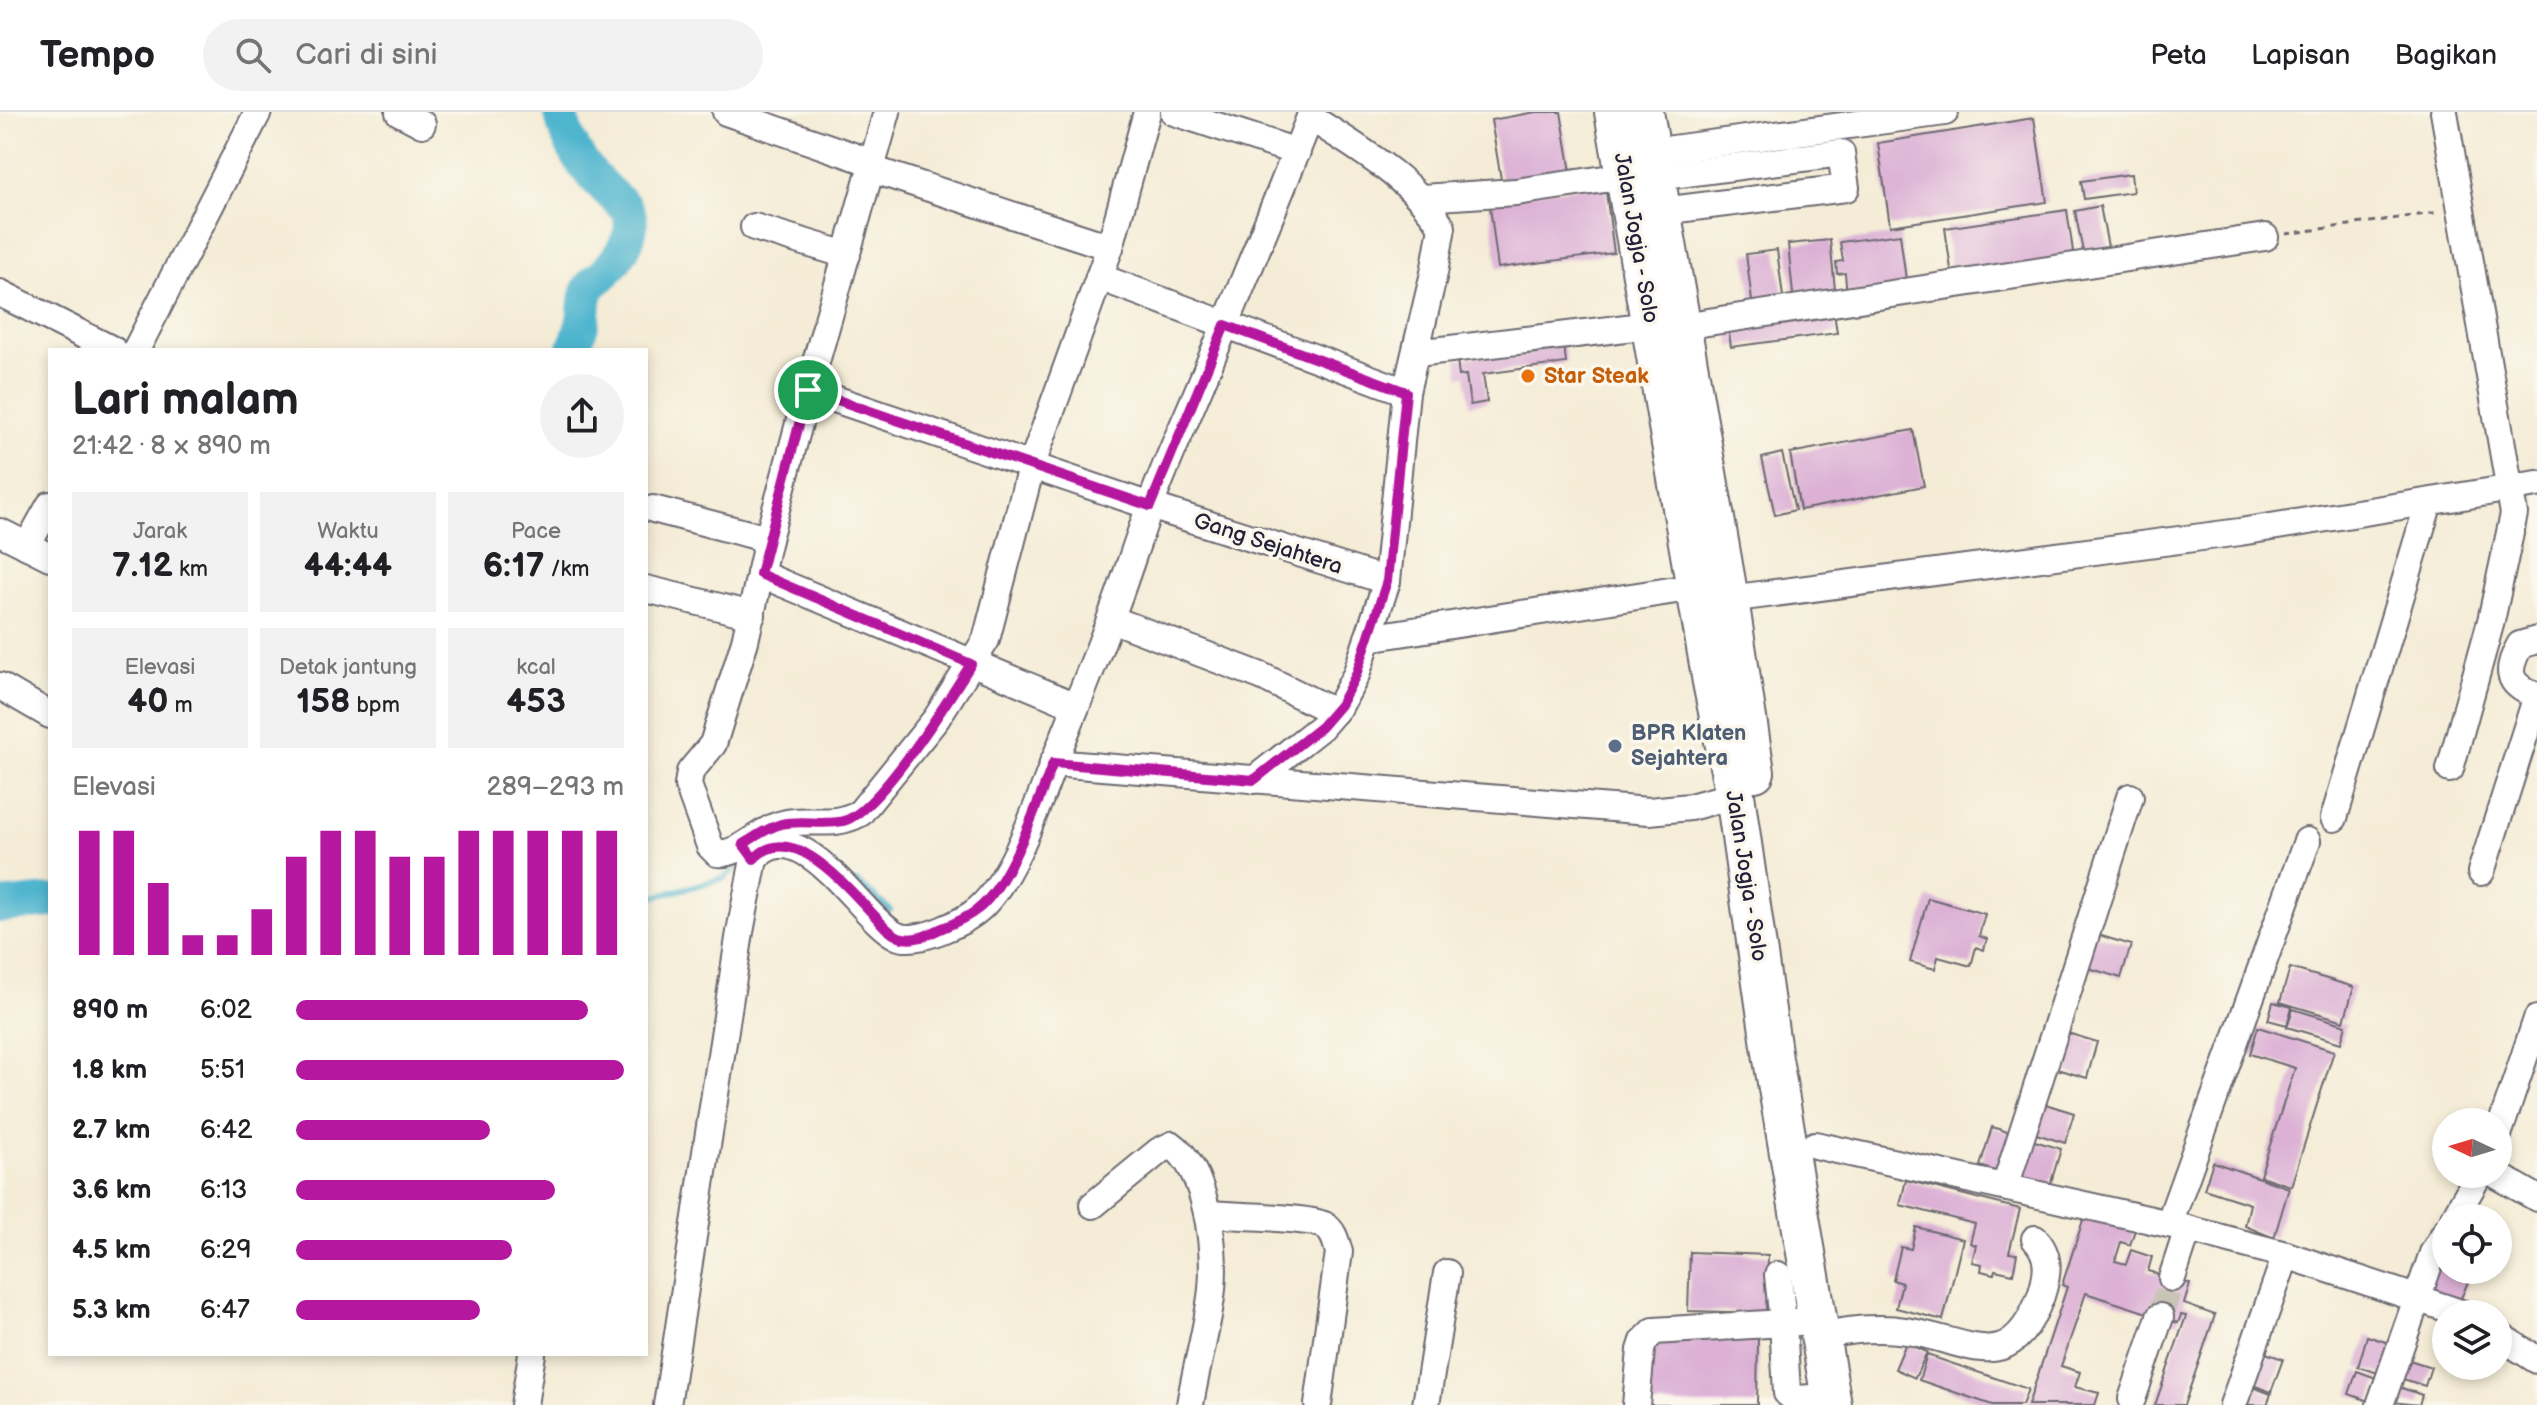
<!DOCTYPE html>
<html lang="id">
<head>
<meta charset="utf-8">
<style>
  :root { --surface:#fff; --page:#f2f2f2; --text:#202124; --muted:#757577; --line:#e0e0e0; --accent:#b5179e }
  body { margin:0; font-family:"Balsamiq Sans",sans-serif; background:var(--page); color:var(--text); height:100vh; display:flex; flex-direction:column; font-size:30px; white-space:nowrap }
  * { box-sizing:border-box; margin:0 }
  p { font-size:26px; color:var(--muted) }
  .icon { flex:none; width:44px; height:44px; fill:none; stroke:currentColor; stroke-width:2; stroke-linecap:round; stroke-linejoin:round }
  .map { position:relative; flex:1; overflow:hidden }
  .sheet { position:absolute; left:48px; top:236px; width:600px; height:1008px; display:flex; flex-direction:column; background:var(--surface); border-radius:0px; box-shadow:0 4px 12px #0003 }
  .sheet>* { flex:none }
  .needle { width:52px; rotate:274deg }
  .buttons { position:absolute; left:2432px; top:996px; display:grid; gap:16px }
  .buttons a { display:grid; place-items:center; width:80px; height:80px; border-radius:50%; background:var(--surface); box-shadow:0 4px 12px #0003; font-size:40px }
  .pin { position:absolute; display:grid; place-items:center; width:68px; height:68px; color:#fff; margin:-34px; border:4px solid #fff; border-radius:50%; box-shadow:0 2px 8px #0007 }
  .round { display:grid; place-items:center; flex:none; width:84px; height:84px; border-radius:42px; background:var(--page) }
  .summary { display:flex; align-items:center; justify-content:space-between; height:136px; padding:0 24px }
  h1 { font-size:44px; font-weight:600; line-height:60px }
  .stats { display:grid; grid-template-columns:repeat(3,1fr); gap:12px; height:136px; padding:8px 24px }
  .stats div { display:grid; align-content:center; border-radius:0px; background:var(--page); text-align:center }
  .stats b { font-size:34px; font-weight:600 }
  .stats small { font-size:22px; font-weight:400 }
  .stats p { font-size:22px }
  .chart { height:224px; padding:16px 24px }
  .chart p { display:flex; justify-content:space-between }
  .chart svg { width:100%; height:144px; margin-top:8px; stroke:var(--accent); stroke-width:6 }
  ul { padding:0 24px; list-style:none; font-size:26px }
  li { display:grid; grid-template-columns:128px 96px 1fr; align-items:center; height:60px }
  li i { height:20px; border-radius:10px; background:var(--accent) }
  header { display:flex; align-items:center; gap:48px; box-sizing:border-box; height:112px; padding:0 40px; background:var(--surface); border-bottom:2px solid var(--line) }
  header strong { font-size:38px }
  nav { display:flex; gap:44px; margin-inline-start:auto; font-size:28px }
  .search { width:560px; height:72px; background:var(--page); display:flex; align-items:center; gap:20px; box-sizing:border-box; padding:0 28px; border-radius:44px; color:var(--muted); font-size:30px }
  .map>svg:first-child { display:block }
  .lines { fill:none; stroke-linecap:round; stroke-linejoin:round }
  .stream { stroke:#50b5cf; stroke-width:6 }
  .river { stroke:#50b5cf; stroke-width:34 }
  .building { fill:#dcb1d5 }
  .minor-tunnel { stroke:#cac4b7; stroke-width:26; stroke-dasharray:26 13; stroke-linecap:butt }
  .minor-casing { stroke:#6c6971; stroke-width:30 }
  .highway-casing { stroke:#6c6971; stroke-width:42 }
  .path { stroke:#6c6971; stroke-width:3; stroke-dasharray:6 6; stroke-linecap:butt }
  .minor { stroke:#fff; stroke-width:26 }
  .highway { stroke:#fff; stroke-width:38 }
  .route-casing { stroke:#fff; stroke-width:16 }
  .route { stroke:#b5179e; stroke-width:10 }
  .food-dot { fill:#e8710a; stroke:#fbf7ec; stroke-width:3 }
  .service-dot { fill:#5c6f8a; stroke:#fbf7ec; stroke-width:3 }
  .labels { text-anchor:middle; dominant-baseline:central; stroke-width:7; stroke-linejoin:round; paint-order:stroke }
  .street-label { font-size:22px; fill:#22223b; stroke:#fbf7ec }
  .food-label { font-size:22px; font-weight:bold; fill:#c56008; stroke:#fbf7ec; text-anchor:start }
  .service-label { font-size:22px; font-weight:bold; fill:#4e5e75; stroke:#fbf7ec; text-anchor:start }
</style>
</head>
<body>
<header>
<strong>Tempo</strong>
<div class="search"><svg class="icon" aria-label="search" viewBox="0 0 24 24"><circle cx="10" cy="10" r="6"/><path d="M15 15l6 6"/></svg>Cari di sini</div>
<nav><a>Peta</a><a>Lapisan</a><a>Bagikan</a></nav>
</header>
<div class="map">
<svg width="2537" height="1293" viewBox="0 0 2537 1293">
  <rect width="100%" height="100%" fill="#fbf7ec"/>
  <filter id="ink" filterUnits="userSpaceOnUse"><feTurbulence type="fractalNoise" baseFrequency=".0125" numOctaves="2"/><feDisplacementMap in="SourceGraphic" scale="16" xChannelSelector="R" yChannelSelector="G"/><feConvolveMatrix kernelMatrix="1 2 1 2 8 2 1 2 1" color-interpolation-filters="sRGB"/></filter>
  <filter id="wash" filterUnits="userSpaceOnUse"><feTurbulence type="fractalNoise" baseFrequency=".006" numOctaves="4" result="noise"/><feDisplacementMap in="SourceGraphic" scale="32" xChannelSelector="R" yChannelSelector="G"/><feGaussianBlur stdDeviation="1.8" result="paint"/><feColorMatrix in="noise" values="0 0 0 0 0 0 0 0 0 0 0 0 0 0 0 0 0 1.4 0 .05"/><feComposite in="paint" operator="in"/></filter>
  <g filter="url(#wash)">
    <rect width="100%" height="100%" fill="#f4ecd6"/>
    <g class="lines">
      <g class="stream">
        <polyline points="857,770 890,798"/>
        <polyline points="646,787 724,766 745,748"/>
      </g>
      <g class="river">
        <path d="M560,0C570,44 592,65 625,95C641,116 620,144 605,161C599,167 591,170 588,178C584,186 585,194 584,202C583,214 577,227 573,238"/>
        <polyline points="0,794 50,789"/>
      </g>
    </g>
    <g id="blocks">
      <g class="building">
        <polygon points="1536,0 1561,0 1572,66 1503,79 1491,8"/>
        <polygon points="2034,6 2047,90 1890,114 1878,31"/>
        <polygon points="2131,62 2133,80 2084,87 2081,69"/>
        <polygon points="1605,72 1614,141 1498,156 1489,87"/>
        <polygon points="2100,94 2110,145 2085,150 2075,99"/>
        <polygon points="2067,98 2075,153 1953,171 1945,116"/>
        <polygon points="1900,122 1907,176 1847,184 1845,161 1837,162 1836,150 1843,149 1840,130"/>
        <polygon points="1830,128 1836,187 1794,192 1788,132"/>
        <polygon points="1777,138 1784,193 1753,197 1746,142"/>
        <polygon points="1834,200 1837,221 1731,235 1728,214"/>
        <polygon points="1564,232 1566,251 1483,262 1487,290 1470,293 1466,263 1459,264 1457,247"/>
        <polygon points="1913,318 1924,374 1800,398 1790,341"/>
        <polygon points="1782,341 1795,398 1775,403 1762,346"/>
        <polygon points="1928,786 1985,802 1979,824 1987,827 1984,838 1976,835 1971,854 1938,845 1935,857 1910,850"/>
        <polygon points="2088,820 2131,833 2121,866 2079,853"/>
        <polygon points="2290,856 2354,875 2344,909 2280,890"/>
        <polygon points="2273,890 2292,895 2287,913 2268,908"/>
        <polygon points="2293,897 2346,913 2341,931 2287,915"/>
        <polygon points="2258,915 2334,939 2291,1074 2260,1064 2295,956 2250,942"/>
        <polygon points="2061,919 2097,930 2087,966 2050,955"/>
        <polygon points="2039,990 2074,1001 2065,1031 2030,1020"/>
        <polygon points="1992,1015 2017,1023 2004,1062 1980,1054"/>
        <polygon points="2028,1027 2061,1037 2049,1077 2016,1067"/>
        <polygon points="2213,1050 2289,1076 2274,1126 2245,1114 2250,1092 2204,1077"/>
        <polygon points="1906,1068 2020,1097 2009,1141 2017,1142 2013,1162 1995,1158 1994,1162 1981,1159 1982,1152 1972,1150 1976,1133 1970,1131 1975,1112 1900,1093"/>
        <polygon points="2085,1102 2135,1118 2130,1133 2121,1130 2115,1149 2126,1152 2131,1138 2152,1145 2148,1159 2190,1172 2184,1192 2215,1203 2184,1293 2155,1293 2186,1204 2181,1203 2178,1211 2086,1181 2061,1254 2080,1260 2075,1275 2099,1281 2095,1293 2028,1293 2067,1175 2062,1173"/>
        <polygon points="1916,1115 1963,1127 1943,1208 1896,1196 1902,1171 1893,1168 1901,1135 1911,1137"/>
        <polygon points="2446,1126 2446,1158 2473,1158 2459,1191 2424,1176"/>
        <polygon points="1690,1140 1768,1143 1766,1201 1688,1199"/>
        <polygon points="2367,1224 2395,1233 2385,1263 2358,1255"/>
        <polygon points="1649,1226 1758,1226 1757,1293 1640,1293"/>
        <polygon points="1906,1231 1927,1240 1915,1266 1895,1257"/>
        <polygon points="2257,1238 2283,1247 2271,1280 2245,1270"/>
        <polygon points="1927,1243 2028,1277 2022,1293 1992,1293 1919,1268"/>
        <polygon points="2406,1247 2431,1255 2425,1274 2400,1266"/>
        <polygon points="2357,1259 2379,1267 2371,1290 2349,1282"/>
        <polygon points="2245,1272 2271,1282 2267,1293 2237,1293"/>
        <polygon points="2396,1274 2422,1283 2419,1293 2391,1290"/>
      </g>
    </g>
  </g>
  <g filter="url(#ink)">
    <use href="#blocks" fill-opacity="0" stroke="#6c6971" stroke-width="2"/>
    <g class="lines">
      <polyline class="minor-tunnel" points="2160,1205 2172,1166"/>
      <g class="minor-casing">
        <g id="minor">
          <polyline points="399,0 422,12"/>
          <polyline points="726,0 873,51"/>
          <path d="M887,0L808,278L768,427L745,529L713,632L690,660L688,673L710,734L717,741C739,744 759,719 779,713C808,704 831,717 860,701L936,607L986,528L1031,355L1110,135L1147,0"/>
          <polyline points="1174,0 1297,40"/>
          <polyline points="2444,0 2514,402 2491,509 2450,657"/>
          <polyline points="1651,40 1945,0"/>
          <polyline points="871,57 1110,135"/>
          <polyline points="1656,65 1841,41 1846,76 1662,99"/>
          <polyline points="1422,86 1516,80 1625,64"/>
          <polyline points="754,115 847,143"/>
          <polyline points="1099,165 1406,280"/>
          <polyline points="0,181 113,238"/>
          <polyline points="1682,214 2265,125"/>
          <polyline points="136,238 258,0"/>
          <polyline points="1417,241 1651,213"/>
          <polyline points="808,278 1150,394 1387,469"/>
          <polyline points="653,397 768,427"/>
          <polyline points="0,420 50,445"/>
          <polyline points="27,434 50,393"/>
          <polyline points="760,462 1076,594"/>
          <polyline points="646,477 752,503"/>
          <polyline points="1729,487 2240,420 2537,372"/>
          <polyline points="1111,507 1261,564 1334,600"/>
          <polyline points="1368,526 1695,475"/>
          <polyline points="0,574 50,603"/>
          <polyline points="1053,651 1649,699 1690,695 1735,683"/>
          <path d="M1254,668L1321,615L1340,593L1356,563L1387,469L1406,280L1434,161L1442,115C1412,66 1357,36 1310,5"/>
          <polyline points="2334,706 2429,390"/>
          <path d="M754,747C802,694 861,808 897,824C917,833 965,810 980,796C1014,765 1039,688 1056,645C1074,599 1094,552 1111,505C1125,469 1136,433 1149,397C1164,355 1183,315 1200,274C1238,183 1276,92 1312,0"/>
          <path d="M2481,760L2537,584C2506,572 2506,559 2520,533L2537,528"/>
          <polyline points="2498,1023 2537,907"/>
          <polyline points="1815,1033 2169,1112 2286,1143 2464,1202"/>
          <polyline points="2495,1062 2537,1086"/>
          <polyline points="2005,1075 2130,685"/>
          <path d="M1093,1093L1159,1039L1172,1033C1207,1058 1216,1137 1212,1177C1208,1216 1196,1254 1190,1293"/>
          <path d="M1208,1102C1231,1104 1307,1105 1324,1113C1334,1119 1336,1130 1339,1140L1318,1293"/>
          <polyline points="2454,1106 2479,1062"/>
          <polyline points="2169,1112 2307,729"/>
          <polyline points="2172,1166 2188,1117"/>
          <polyline points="1798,1210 1783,1211 1787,1281 1795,1287 1830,1285"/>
          <path d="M1821,1223C1849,1219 1876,1214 1906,1219C1970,1228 2009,1268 2041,1184C2048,1162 2051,1144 2035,1127"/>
          <polyline points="2498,1223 2537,1248"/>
          <polyline points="2132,1287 2160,1205"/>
          <polyline points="524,1293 532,1242"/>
          <polyline points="667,1293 740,820 754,747 745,735"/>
          <polyline points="1426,1293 1447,1161"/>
          <polyline points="1636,1293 1641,1238 1644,1229 1654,1219 1783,1211 1778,1163"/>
          <polyline points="2233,1293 2286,1143"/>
          <polyline points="2380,1293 2433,1141 2446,1119"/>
        </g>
      </g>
      <g class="highway-casing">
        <g id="highway">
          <polyline points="1614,0 1712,570 1735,683 1773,947 1832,1293"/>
          <polyline points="1644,0 1729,487 1755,660"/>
        </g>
      </g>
      <polyline class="path" points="2286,122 2440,100"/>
      <use href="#minor" class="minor"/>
      <use href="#highway" class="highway"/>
    </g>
  </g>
  <g class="lines" filter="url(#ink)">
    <g class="route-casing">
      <path id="route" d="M1225,213L1406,280L1387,469L1356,563L1340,593L1321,615L1254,668L1053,651C1038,690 1010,772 978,797C967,806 953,812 940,817C928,823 914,830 899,825C888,821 880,809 872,801C847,775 791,706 754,747L743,732C755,725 767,716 781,712C801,707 823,714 843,709C877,702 951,584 971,552L760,462L808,278L1150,394Z"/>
    </g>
    <use href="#route" class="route"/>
  </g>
  <circle class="food-dot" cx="1528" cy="264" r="8"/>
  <circle class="service-dot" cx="1615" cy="634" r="8"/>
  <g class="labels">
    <g class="street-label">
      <text transform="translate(1636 126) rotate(80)">Jalan Jogja - Solo</text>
      <text transform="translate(1268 432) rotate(18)">Gang Sejahtera</text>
      <text transform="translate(1746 764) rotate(81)">Jalan Jogja - Solo</text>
    </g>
    <g class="food-label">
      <text x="1544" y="264">Star Steak</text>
    </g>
    <g class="service-label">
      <text x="1631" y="621">BPR Klaten<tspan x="1631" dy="25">Sejahtera</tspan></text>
    </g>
  </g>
</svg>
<div class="buttons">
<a><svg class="needle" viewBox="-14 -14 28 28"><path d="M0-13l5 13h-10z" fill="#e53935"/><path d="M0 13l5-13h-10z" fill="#757577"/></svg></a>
<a><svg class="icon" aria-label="locate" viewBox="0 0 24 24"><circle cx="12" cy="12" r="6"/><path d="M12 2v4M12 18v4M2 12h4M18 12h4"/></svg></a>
<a><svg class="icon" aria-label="layers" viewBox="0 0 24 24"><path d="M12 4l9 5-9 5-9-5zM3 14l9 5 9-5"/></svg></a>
</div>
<div class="pin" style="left:808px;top:278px;background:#1e9e55"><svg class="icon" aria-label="arrive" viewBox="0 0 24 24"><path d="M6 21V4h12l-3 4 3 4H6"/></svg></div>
<section class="sheet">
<div class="summary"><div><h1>Lari malam</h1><p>21:42 · 8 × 890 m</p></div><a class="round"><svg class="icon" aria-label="share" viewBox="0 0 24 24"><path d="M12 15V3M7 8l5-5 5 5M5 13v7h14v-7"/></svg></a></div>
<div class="stats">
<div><p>Jarak</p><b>7.12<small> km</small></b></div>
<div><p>Waktu</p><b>44:44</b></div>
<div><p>Pace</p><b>6:17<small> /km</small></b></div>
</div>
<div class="stats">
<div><p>Elevasi</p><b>40<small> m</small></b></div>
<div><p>Detak jantung</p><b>158<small> bpm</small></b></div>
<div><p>kcal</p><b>453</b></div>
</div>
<div class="chart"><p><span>Elevasi</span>289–293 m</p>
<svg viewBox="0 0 160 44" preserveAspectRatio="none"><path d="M5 44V6M15 44V6M25 44V22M35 44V38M45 44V38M55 44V30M65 44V14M75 44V6M85 44V6M95 44V14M105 44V14M115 44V6M125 44V6M135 44V6M145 44V6M155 44V6"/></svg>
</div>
<ul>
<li><b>890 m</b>6:02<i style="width:89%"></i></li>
<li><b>1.8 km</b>5:51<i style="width:100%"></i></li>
<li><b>2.7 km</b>6:42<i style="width:59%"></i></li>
<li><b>3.6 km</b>6:13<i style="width:79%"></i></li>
<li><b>4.5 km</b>6:29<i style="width:66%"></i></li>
<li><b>5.3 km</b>6:47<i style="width:56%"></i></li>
</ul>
</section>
</div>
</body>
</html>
